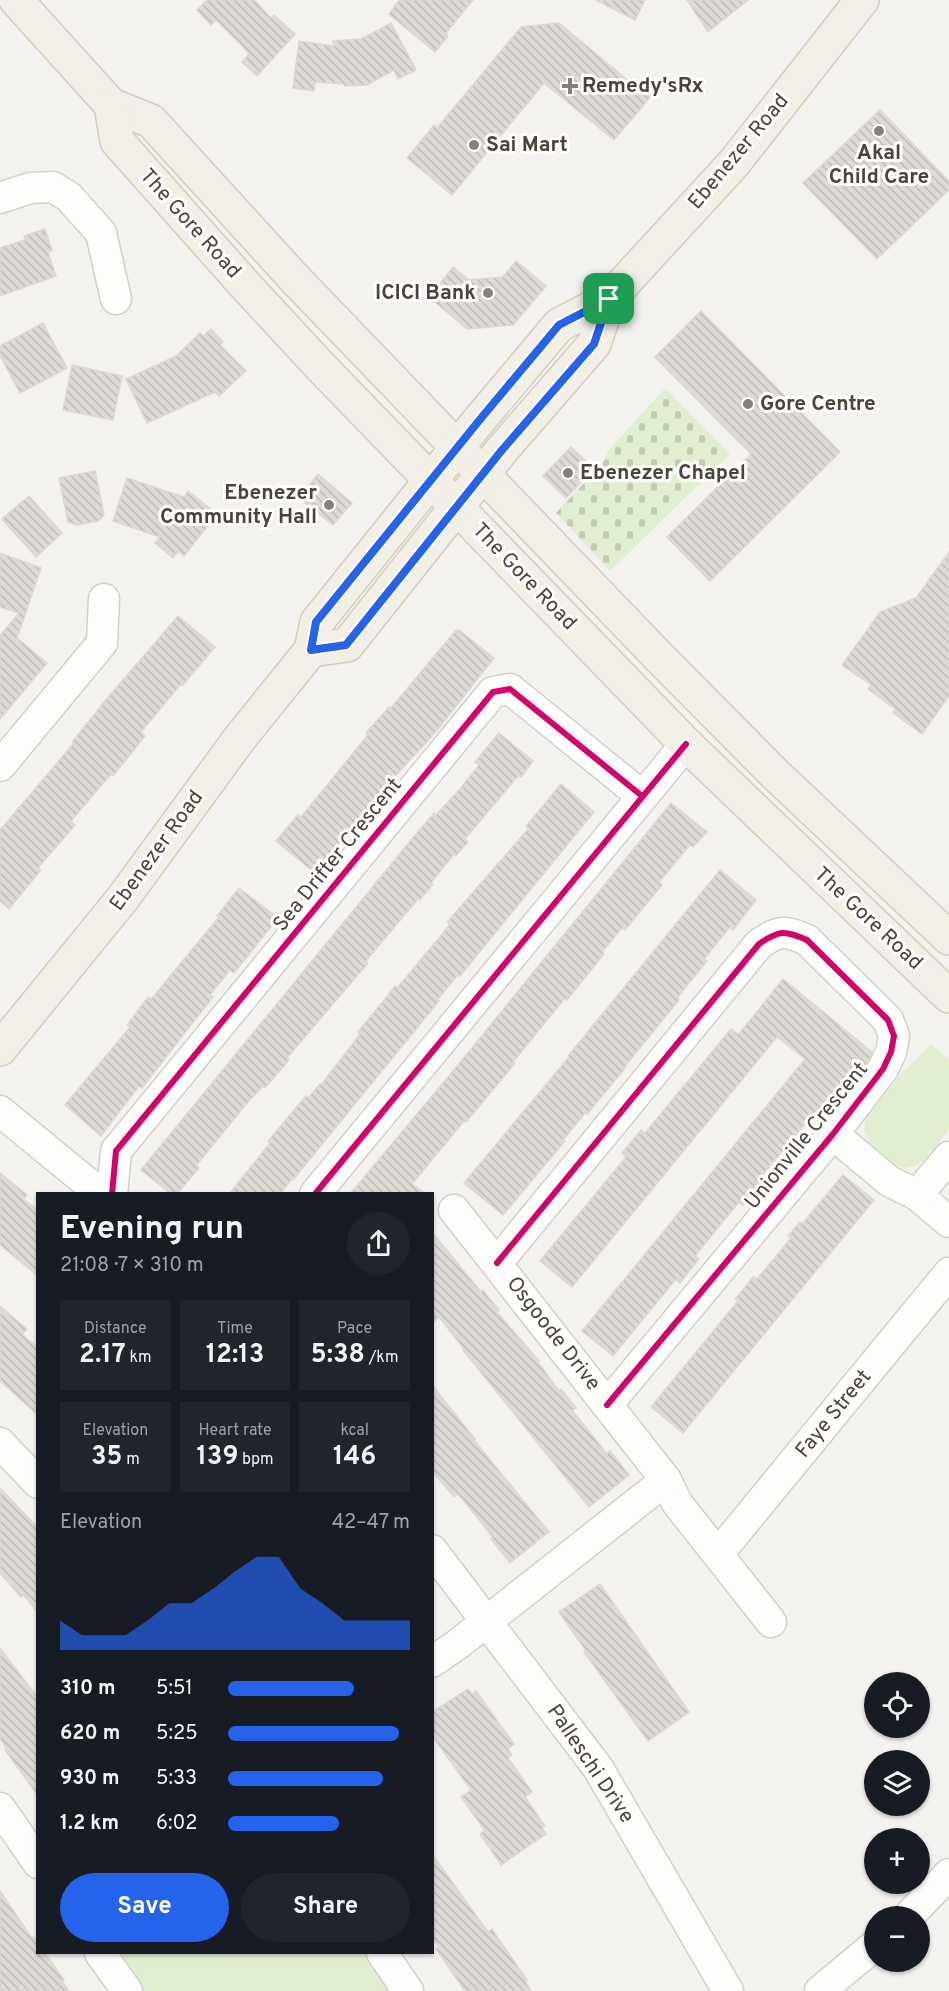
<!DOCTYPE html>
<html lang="en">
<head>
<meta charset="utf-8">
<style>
  :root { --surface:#171b24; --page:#20242c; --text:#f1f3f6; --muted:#9ea1a6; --accent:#2563eb }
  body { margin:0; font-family:Overpass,sans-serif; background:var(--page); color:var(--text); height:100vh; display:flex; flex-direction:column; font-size:22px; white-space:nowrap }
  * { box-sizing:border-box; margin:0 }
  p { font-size:20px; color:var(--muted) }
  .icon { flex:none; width:33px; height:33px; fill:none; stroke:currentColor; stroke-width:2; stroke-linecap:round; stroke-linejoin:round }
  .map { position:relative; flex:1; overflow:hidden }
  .details { position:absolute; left:36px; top:1192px; width:398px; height:762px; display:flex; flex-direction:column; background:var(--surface); border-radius:0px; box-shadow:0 2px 4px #0004 }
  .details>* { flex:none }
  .tools { position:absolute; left:864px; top:1672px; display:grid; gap:12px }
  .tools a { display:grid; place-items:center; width:66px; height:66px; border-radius:50%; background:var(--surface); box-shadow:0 2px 4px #0004; font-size:30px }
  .pin { position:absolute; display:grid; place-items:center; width:51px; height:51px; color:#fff; margin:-26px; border-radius:12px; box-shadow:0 3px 9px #0006 }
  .round { display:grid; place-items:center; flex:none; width:63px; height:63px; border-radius:32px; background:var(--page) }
  .overview { display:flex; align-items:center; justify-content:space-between; height:102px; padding:0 24px }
  h1 { font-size:33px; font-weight:700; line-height:45px }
  .metrics { display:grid; grid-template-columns:repeat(3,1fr); gap:9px; height:102px; padding:6px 24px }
  .metrics div { display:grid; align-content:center; border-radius:0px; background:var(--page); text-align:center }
  .metrics b { font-size:26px; font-weight:700 }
  .metrics small { font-size:16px; font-weight:400 }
  .metrics p { font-size:16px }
  .chart { height:168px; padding:12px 24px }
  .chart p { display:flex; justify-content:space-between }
  .chart svg { width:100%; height:108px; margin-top:6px; fill:var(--accent); opacity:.7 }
  .primary-button { display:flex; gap:12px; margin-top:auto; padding:12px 24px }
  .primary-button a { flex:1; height:69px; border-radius:36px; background:var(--accent); color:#fff; font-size:24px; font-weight:700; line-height:69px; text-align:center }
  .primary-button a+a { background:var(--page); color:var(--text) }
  ul { padding:0 24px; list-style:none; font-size:20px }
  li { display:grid; grid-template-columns:96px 72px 1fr; align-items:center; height:45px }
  li i { height:15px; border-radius:8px; background:var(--accent) }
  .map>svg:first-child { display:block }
  .cemetery { fill:url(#cemetery-stones) }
  .park { fill:#e1eecf }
  .building { fill:url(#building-back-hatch); stroke:#dcd9d4; stroke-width:1.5 }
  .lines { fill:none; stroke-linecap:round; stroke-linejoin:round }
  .minor-casing { stroke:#d2d0cb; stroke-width:33 }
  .major-casing { stroke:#d6cebb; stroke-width:36 }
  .minor { stroke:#fdfdfc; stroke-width:30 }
  .major { stroke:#f2efe6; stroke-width:33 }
  .cycleway-casing { stroke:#fff; stroke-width:10 }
  .cycleway { stroke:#d6006c; stroke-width:6 }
  .route-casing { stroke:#fff; stroke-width:12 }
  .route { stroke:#2563eb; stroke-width:8 }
  .poi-dot { fill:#868178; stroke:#fff; stroke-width:2 }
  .labels { text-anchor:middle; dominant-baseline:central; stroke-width:6; stroke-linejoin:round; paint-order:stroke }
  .poi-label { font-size:21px; font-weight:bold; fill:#4b4439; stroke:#fff; text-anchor:start }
  .street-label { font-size:21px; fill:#4b4439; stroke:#fff }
</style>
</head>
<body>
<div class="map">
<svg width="949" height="1991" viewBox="0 0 949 1991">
  <defs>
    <pattern id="cemetery-stones" width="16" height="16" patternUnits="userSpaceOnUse" patternTransform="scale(1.5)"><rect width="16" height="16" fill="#e1eecf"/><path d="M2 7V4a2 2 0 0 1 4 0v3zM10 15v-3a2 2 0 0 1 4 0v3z" fill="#c3cdb2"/></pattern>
    <pattern id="building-back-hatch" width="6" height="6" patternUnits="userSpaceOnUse" patternTransform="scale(1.5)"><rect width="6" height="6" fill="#dedbd6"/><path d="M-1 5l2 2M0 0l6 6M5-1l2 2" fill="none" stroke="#c0bdb8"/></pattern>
  </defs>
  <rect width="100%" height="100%" fill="#f4f2ee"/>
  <polygon class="cemetery" points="665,388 730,454 610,571 556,513 604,461 609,450"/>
  <g class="park">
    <polygon points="931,1044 949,1060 949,1130 925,1159 918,1165 905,1168 897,1165 870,1143 864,1131 866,1118 900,1075"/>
    <polygon points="116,1953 367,1953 393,1991 143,1991"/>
  </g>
  <g class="building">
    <polygon points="207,0 254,0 271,18 274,15 295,34 257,76 242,62 249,54 244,48 216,20 211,25 197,10"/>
    <polygon points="399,0 473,0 446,33 448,36 435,52 389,14"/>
    <polygon points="596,0 645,0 635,20"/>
    <polygon points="687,0 748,0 708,32"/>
    <polygon points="391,23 416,70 398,79 394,70 367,85 345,86 344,84 315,82 314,91 293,88 299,41 334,46 333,41 361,39"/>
    <polygon points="559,23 629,81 632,78 652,95 614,140 544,83 452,195 407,158 434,125 437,128 521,27"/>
    <polygon points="880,110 949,181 949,190 877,259 803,183"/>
    <polygon points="45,229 52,251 48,252 56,276 0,296 0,248 25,240 24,236"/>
    <polygon points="516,261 546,286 513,325 467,329 429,297 453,267 469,280 503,277"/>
    <polygon points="701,311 840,452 710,581 667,537 751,454 655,357"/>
    <polygon points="43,323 67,368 20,393 0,356 0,346"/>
    <polygon points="211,329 223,342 220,345 246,371 219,396 215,392 147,423 126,379 176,356 200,333 203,336"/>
    <polygon points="72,365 122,376 113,420 63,410"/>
    <polygon points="571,447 594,469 566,498 543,476"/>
    <polygon points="95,471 104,515 98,521 77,525 68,522 59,478"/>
    <polygon points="318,474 352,503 333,525 299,498"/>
    <polygon points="127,478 184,497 188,491 217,514 184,556 178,551 173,558 155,543 160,537 113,521"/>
    <polygon points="29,496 62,533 36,557 2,519"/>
    <polygon points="949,552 949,696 922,734 893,713 895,709 868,689 871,685 842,665 880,612 916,598"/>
    <polygon points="0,553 41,568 17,638 47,663 0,719 0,636 19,613 0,607"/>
    <polygon points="178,616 215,647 182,686 181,684 141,732 145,736 113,776 111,774 71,821 75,825 38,868 41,870 9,909 0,901 0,830 74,743 72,742 104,702"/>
    <polygon points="456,630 458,632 459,630 494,658 434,734 397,774 315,873 276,841 298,815 301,817 368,735 366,733 389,707 391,708"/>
    <polygon points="499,733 533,761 521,777 518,776 465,839 468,842 456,856 454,854 431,883 433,884 420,900 418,899 366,961 368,963 287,1058 289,1060 265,1088 263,1086 248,1102 196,1166 199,1168 177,1194 171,1194 141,1170 411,840 434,813 436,815 459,790 479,765 475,762"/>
    <polygon points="561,784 594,812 460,976 458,975 437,1000 439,1001 293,1180 292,1179 280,1194 229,1194 270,1143 268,1141 306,1096 308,1098 320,1084 321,1085 360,1034 358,1032 388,995 395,986 397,988 439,938 450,924 447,922 529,828 526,826"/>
    <polygon points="671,803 707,832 693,847 690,845 659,882 662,885 625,930 622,928 602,952 604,954 567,1000 565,998 513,1062 515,1063 488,1096 466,1122 464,1121 412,1184 426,1194 350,1194 458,1065"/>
    <polygon points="720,870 756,900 733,930 730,927 704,959 707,961 677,998 679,1000 625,1066 626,1067 587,1114 585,1113 563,1140 565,1141 503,1215 464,1183 569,1057 568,1056"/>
    <polygon points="239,888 278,918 234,973 230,970 210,995 213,997 142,1088 139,1086 101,1136 65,1105 130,1027 127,1025 148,997 151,999 162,986 219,917 217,916"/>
    <polygon points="783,979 872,1052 869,1059 821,1117 815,1112 758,1180 762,1183 743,1205 739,1202 695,1256 699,1259 680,1283 676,1279 613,1356 582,1331 805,1059 777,1037 572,1287 540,1261 626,1157 622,1153 641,1130 645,1133 731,1029 738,1034 739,1034"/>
    <polygon points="0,1173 27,1195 23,1199 38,1210 38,1276 0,1245"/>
    <polygon points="843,1175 874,1200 683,1433 651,1407 738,1301 735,1299 753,1277 757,1279 791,1238 788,1236 800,1222 802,1224"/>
    <polygon points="432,1232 481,1292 483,1290 499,1310 497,1312 539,1361 538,1362 559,1391 561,1389 576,1408 572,1410 607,1454 610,1451 629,1475 589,1507 463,1350 464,1349 439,1317 432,1323"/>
    <polygon points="0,1306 27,1329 22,1334 38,1348 38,1415 0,1381"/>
    <polygon points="432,1385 475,1439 474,1440 549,1532 510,1563 491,1539 493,1538 481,1522 458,1494 454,1497 432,1471"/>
    <polygon points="0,1488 38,1528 38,1613 24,1595 21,1597 0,1573"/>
    <polygon points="600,1584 689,1712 648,1741 584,1652 586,1651 559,1612"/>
    <polygon points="0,1648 38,1698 38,1796 5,1750 7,1749 0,1739"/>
    <polygon points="468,1689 472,1694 476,1691 514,1744 508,1749 512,1755 508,1758 532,1792 525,1797 545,1826 542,1828 546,1834 501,1865 480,1834 485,1831 461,1797 471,1790 432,1736 432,1712"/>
    <polygon points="432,1854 488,1932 492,1929 527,1980 525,1980 531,1991 465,1991 436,1949 439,1947 432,1938"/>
    <polygon points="0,1891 32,1938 34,1937 38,1943 38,1953 45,1953 64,1980 62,1981 69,1991 0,1991"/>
  </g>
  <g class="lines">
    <g class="minor-casing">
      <g id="minor">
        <polyline points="0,198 30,188 53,187 69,197 101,233 116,299"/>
        <polyline points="0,766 102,643 104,599"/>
        <polyline points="0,1111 101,1194"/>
        <polyline points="833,1134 889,1181 917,1195 949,1222"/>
        <polyline points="112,1194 116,1151 493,692 510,689 642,796"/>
        <polyline points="315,1194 686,744"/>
        <polyline points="917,1195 949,1157"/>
        <path d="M497,1263L759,944C779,930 785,930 807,940L888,1020L894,1036L891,1052L883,1069L833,1134L607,1405"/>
        <polyline points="0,1443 38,1483"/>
        <polyline points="666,1480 677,1503 771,1622"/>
        <polyline points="432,1550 598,1768 728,1991"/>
        <polyline points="718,1554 949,1273"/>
        <polyline points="432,1662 458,1644 666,1480 454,1210"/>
        <polyline points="0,1808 38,1863"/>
        <polyline points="908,1917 949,1874"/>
        <polyline points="100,1953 127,1991"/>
        <polyline points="382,1953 408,1991"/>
        <polyline points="820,1991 874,1946"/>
      </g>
    </g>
    <g class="major-casing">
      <g id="major">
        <polyline points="16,0 111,105 151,121 295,279 659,657 775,774 949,938"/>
        <polyline points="111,105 117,141 245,285 320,366 686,744 949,996"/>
        <polyline points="311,650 347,645 502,450 594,344 609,299"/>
        <polyline points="0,1049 123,898 240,738 311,650 317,622 476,424 559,325 609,299 734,163 862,0"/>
      </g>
    </g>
    <use href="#minor" class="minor"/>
    <use href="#major" class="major"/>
    <g class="cycleway-casing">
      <g id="cycleway">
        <polyline points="112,1194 116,1151 493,692 510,689 642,796"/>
        <polyline points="315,1194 686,744"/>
        <path d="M497,1263L759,944C779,930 785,930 807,940L888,1020L894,1036L891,1052L883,1069L833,1134L607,1405"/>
      </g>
    </g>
    <use href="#cycleway" class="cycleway"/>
  </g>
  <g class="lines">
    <g class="route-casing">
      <polygon id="route" points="609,299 594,344 502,450 346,645 311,650 316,622 482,417 559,325"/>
    </g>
    <use href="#route" class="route"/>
  </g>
  <g class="poi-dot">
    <path d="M567 77h6v6h6v6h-6v6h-6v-6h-6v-6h6z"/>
    <circle cx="879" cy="131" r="6"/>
    <circle cx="474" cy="145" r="6"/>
    <circle cx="488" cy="293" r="6"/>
    <circle cx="748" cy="404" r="6"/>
    <circle cx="568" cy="473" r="6"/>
    <circle cx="329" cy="505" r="6"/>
  </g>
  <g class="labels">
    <g class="poi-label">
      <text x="582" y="86">Remedy'sRx</text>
      <text x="486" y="145">Sai Mart</text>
      <text x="879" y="153" text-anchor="middle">Akal<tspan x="879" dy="24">Child Care</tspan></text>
      <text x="476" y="293" text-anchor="end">ICICI Bank</text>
      <text x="760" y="404">Gore Centre</text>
      <text x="580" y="473">Ebenezer Chapel</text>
      <text x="317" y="493" text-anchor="end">Ebenezer<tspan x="317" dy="24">Community Hall</tspan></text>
    </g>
    <g class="street-label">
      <text transform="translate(739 152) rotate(-50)">Ebenezer Road</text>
      <text transform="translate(190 224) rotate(48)">The Gore Road</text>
      <text transform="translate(524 577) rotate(46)">The Gore Road</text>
      <text transform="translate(157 851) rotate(-54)">Ebenezer Road</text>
      <text transform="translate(338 855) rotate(-51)">Sea Drifter Crescent</text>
      <text transform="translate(868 919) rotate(43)">The Gore Road</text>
      <text transform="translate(807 1136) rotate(-51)">Unionville Crescent</text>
      <text transform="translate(553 1334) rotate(52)">Osgoode Drive</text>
      <text transform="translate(834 1414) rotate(-51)">Faye Street</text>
      <text transform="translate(590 1764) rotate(56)">Palleschi Drive</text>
    </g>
  </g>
</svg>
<div class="tools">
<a><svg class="icon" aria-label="locate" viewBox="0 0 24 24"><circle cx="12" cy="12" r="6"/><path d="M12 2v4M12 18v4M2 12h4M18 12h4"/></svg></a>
<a><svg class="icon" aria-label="layers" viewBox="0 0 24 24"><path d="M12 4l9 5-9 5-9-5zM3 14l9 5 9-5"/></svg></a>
<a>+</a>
<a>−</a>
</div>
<div class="pin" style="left:609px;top:299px;background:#1e9e55"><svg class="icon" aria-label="arrive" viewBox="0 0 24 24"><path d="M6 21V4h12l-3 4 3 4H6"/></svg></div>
<section class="details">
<div class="overview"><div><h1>Evening run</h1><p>21:08 · 7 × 310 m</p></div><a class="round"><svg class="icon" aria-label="share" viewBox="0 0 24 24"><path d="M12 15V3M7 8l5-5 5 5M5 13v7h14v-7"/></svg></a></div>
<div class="metrics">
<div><p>Distance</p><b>2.17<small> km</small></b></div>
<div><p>Time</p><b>12:13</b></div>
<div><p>Pace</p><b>5:38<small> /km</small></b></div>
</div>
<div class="metrics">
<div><p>Elevation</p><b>35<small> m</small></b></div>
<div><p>Heart rate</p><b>139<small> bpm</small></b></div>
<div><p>kcal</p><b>146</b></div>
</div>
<div class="chart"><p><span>Elevation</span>42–47 m</p>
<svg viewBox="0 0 160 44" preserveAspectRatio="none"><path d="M0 44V32L10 38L20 38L30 38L40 32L50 25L60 25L70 19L80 12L90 6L100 6L110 19L120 25L130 32L140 32L150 32L160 32V44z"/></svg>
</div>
<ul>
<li><b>310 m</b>5:51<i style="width:69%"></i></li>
<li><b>620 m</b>5:25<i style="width:94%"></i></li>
<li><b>930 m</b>5:33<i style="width:85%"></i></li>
<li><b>1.2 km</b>6:02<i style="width:61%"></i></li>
</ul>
<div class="primary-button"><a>Save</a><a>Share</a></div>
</section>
</div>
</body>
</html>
